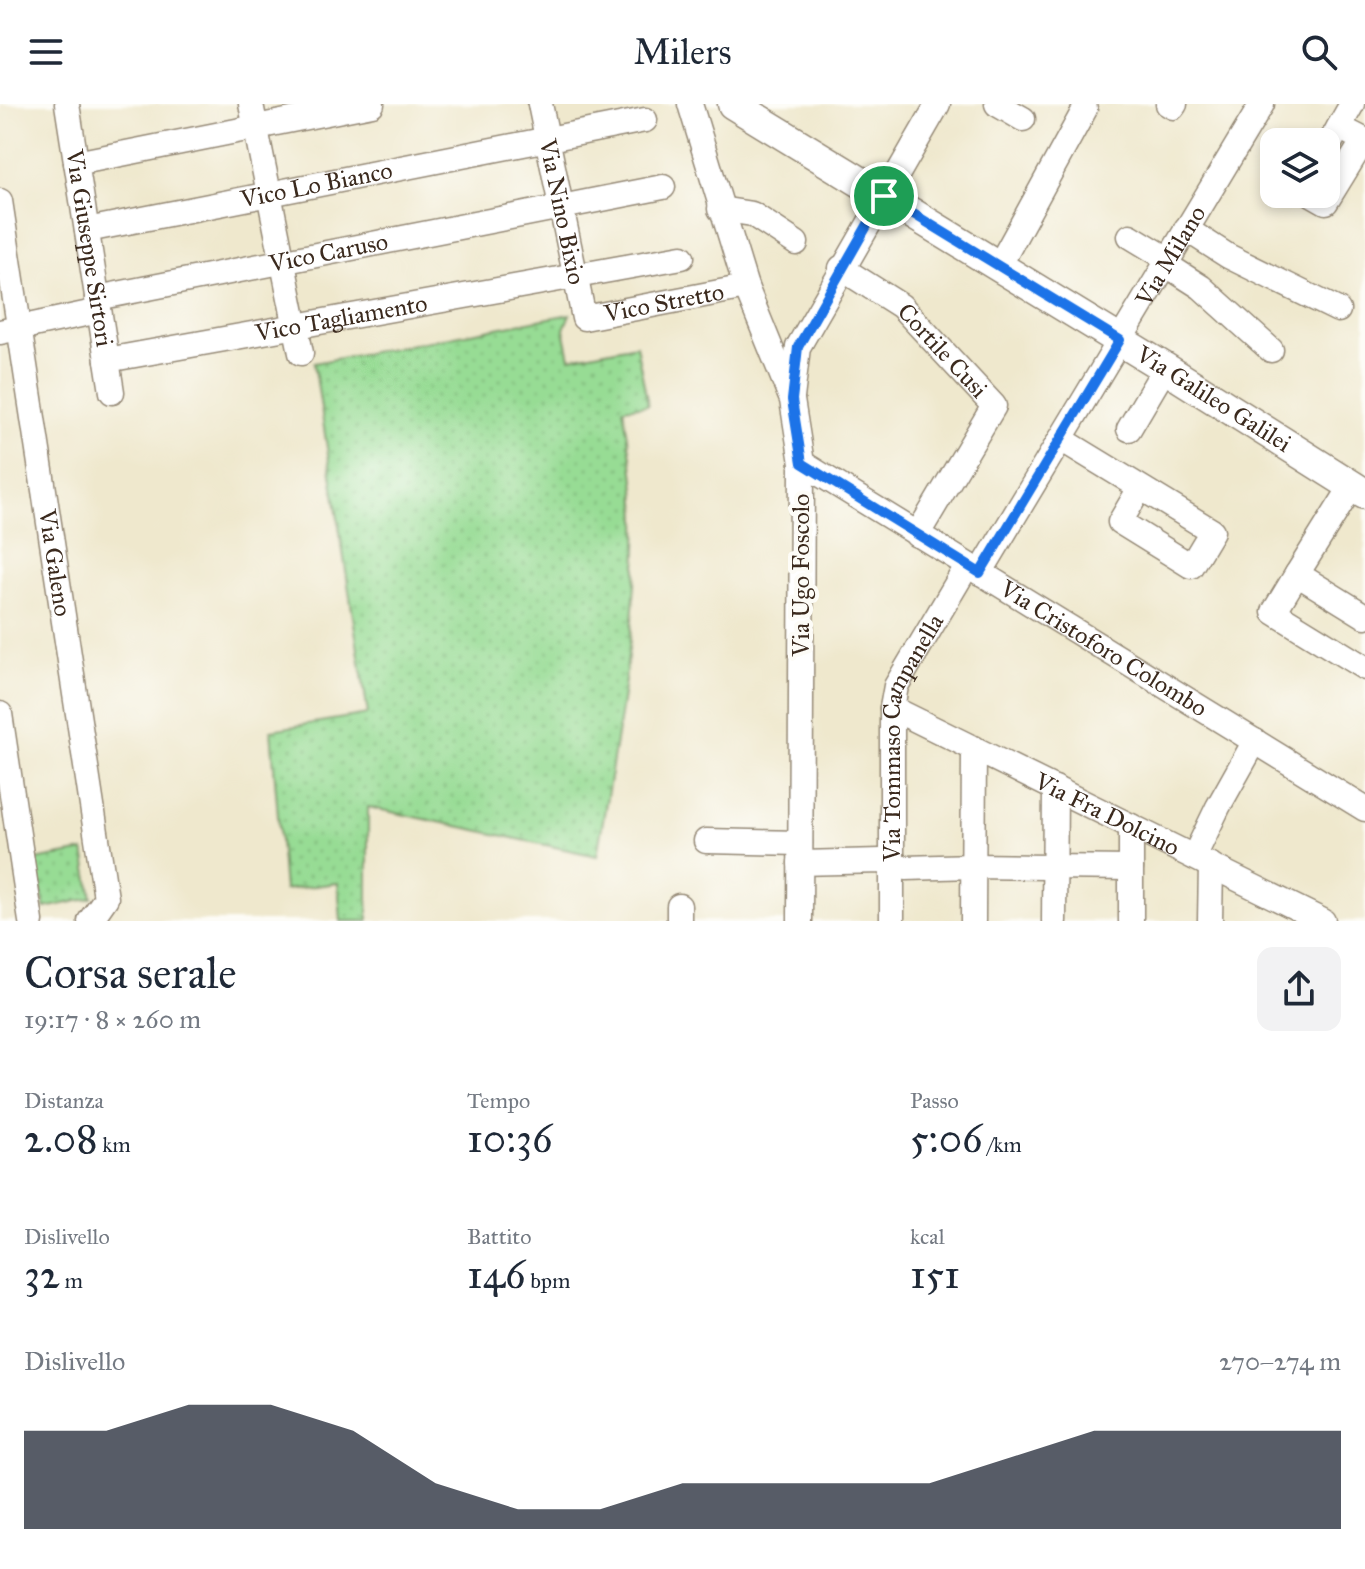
<!DOCTYPE html>
<html lang="it">
<head>
<meta charset="utf-8">
<style>
  :root { --surface:#fff; --page:#f2f2f3; --text:#1f2937; --muted:#747a83; --accent:#111827 }
  body { margin:0; font-family:"IM FELL Great Primer",serif; background:var(--page); color:var(--text); height:100vh; display:flex; flex-direction:column; font-size:30px; white-space:nowrap }
  * { box-sizing:border-box; margin:0 }
  p { font-size:26px; color:var(--muted) }
  .icon { flex:none; width:44px; height:44px; fill:none; stroke:currentColor; stroke-width:2; stroke-linecap:round; stroke-linejoin:round }
  .map { position:relative; height:817px; overflow:hidden }
  .panel { display:flex; flex-direction:column; background:var(--surface); flex:1 }
  .panel>* { flex:none }
  .controls { position:absolute; left:1260px; top:24px; display:grid; gap:16px }
  .controls a { display:grid; place-items:center; width:80px; height:80px; border-radius:16px; background:var(--surface); box-shadow:0 4px 12px #0003; font-size:40px }
  .pin { position:absolute; display:grid; place-items:center; width:68px; height:68px; color:#fff; margin:-34px; border:4px solid #fff; border-radius:50%; box-shadow:0 2px 8px #0007 }
  .round { display:grid; place-items:center; flex:none; width:84px; height:84px; border-radius:16px; background:var(--page) }
  .summary { display:flex; align-items:center; justify-content:space-between; height:136px; padding:0 24px }
  h1 { font-size:44px; font-weight:600; line-height:60px }
  .stats { display:grid; grid-template-columns:repeat(3,1fr); gap:12px; height:136px; padding:8px 24px }
  .stats div { display:grid; align-content:center }
  .stats b { font-size:40px; font-weight:600 }
  .stats small { font-size:22px; font-weight:400 }
  .stats p { font-size:22px }
  .chart { height:224px; padding:16px 24px }
  .chart p { display:flex; justify-content:space-between }
  .chart svg { width:100%; height:144px; margin-top:8px; fill:var(--accent); opacity:.7 }
  header { display:flex; justify-content:space-between; align-items:center; height:104px; padding:0 24px; background:var(--surface); font-size:36px; font-weight:600 }
  .map>svg:first-child { display:block }
  .grass { fill:url(#grass-dots); stroke:#698359; stroke-width:2 }
  .lines { fill:none; stroke-linecap:round; stroke-linejoin:round }
  .minor-casing { stroke:#958976; stroke-width:27 }
  .tertiary-casing { stroke:#958976; stroke-width:33 }
  .minor { stroke:#fff; stroke-width:24 }
  .tertiary { stroke:#fff; stroke-width:30 }
  .route-casing { stroke:#fff; stroke-width:16 }
  .route { stroke:#1a73e8; stroke-width:10 }
  .labels { text-anchor:middle; dominant-baseline:central; stroke-width:8; stroke-linejoin:round; paint-order:stroke }
  .street-label { font-size:24px; fill:#3b2a1e; stroke:#fdfcf7 }
</style>
</head>
<body>
<header><svg class="icon" aria-label="menu" viewBox="0 0 24 24"><path d="M4 6h16M4 12h16M4 18h16"/></svg>Milers<svg class="icon" aria-label="search" viewBox="0 0 24 24"><circle cx="10" cy="10" r="6"/><path d="M15 15l6 6"/></svg></header>
<div class="map">
<svg width="1365" height="817" viewBox="0 0 1365 817">
  <defs>
    <pattern id="grass-dots" width="8" height="8" patternUnits="userSpaceOnUse" patternTransform="scale(2)"><rect width="8" height="8" fill="#97dc94"/><path d="M2 2h.1M6 6h.1" fill="none" stroke="#83bd7f" stroke-width="1.8" stroke-linecap="round"/></pattern>
  </defs>
  <rect width="100%" height="100%" fill="#fdfcf7"/>
  <filter id="ink" filterUnits="userSpaceOnUse"><feTurbulence type="fractalNoise" baseFrequency=".0125" numOctaves="2"/><feDisplacementMap in="SourceGraphic" scale="16" xChannelSelector="R" yChannelSelector="G"/><feConvolveMatrix kernelMatrix="1 2 1 2 8 2 1 2 1" color-interpolation-filters="sRGB"/></filter>
  <filter id="wash" filterUnits="userSpaceOnUse"><feTurbulence type="fractalNoise" baseFrequency=".006" numOctaves="4" result="noise"/><feDisplacementMap in="SourceGraphic" scale="32" xChannelSelector="R" yChannelSelector="G"/><feGaussianBlur stdDeviation="1.8" result="paint"/><feColorMatrix in="noise" values="0 0 0 0 0 0 0 0 0 0 0 0 0 0 0 0 0 1.4 0 .05"/><feComposite in="paint" operator="in"/></filter>
  <g filter="url(#wash)">
    <rect width="100%" height="100%" fill="#efe8cd"/>
    <g class="grass">
      <path d="M570,210L564,225L570,254L636,241L648,301L623,304C631,349 639,398 637,444C633,547 614,650 597,752L368,703V817H341L338,779L284,786L271,626L368,610L314,259Z"/>
      <polygon points="84,747 92,794 45,804 35,756"/>
    </g>
  </g>
  <g filter="url(#ink)">
    <g class="lines">
      <g class="minor-casing">
        <g id="minor">
          <path id="s1" d="M67,0L112,288"/>
          <polyline points="251,0 301,249"/>
          <path id="s2" d="M540,0L584,214L746,183"/>
          <polyline points="690,0 746,183 792,296 802,359 800,817"/>
          <polyline points="997,0 1023,15"/>
          <polyline points="1168,0 1173,3 1175,0"/>
          <polyline points="1326,46 1352,0"/>
          <polyline points="76,59 372,0"/>
          <polyline points="1312,90 1326,98 1364,36 1339,23"/>
          <path id="s3" d="M0,97L106,794L90,817"/>
          <polyline points="720,105 752,110 796,139"/>
          <polyline points="1186,125 1228,152 1338,206"/>
          <path id="s4" d="M87,126L645,16"/>
          <polyline points="1130,132 1168,155"/>
          <polyline points="1165,160 1201,183 1271,246"/>
          <polyline points="999,162 1085,5"/>
          <path id="s5" d="M841,164L901,202L994,302L917,431"/>
          <path id="s6" d="M97,194L663,83"/>
          <polyline points="0,228 99,207"/>
          <path id="s7" d="M107,256L682,153"/>
          <polyline points="792,294 798,243 938,0"/>
          <polyline points="1129,325 1165,264"/>
          <polyline points="1061,335 1212,427 1191,462 1120,418 1140,384"/>
          <path id="s8" d="M802,359L1365,705"/>
          <polyline points="1352,382 1297,470 1365,512"/>
          <path id="s9" d="M980,469L1262,0"/>
          <polyline points="1297,470 1274,508 1365,564"/>
          <path id="s10" d="M892,604L1323,817"/>
          <polyline points="0,610 31,817"/>
          <polyline points="706,737 800,739"/>
          <polyline points="1194,753 1218,703 1255,637"/>
          <polyline points="800,759 882,757 906,764 973,762 1131,764"/>
          <polyline points="679,802 679,817"/>
          <path id="s11" d="M892,817V604L896,582L967,462"/>
          <polyline points="973,817 974,644"/>
          <polyline points="1054,817 1055,684"/>
          <polyline points="1131,817 1131,722"/>
          <polyline points="1210,817 1211,761"/>
        </g>
      </g>
      <g class="tertiary-casing">
        <g id="tertiary">
          <path id="s12" d="M733,0L1165,264L1365,390"/>
        </g>
      </g>
      <use href="#minor" class="minor"/>
      <use href="#tertiary" class="tertiary"/>
    </g>
  </g>
  <g class="lines" filter="url(#ink)">
    <g class="route-casing">
      <polygon id="route" points="884,92 1120,236 980,469 802,359 792,296 798,243"/>
    </g>
    <use href="#route" class="route"/>
  </g>
  <g class="labels">
    <g class="street-label">
      <text stroke="none"><textPath href="#s4" startOffset="234">Vico Lo Bianco</textPath></text>
      <text stroke="none"><textPath href="#s2" startOffset="110">Via Nino Bixio</textPath></text>
      <text stroke="none"><textPath href="#s1" startOffset="146">Via Giuseppe Sirtori</textPath></text>
      <text stroke="none"><textPath href="#s6" startOffset="236">Vico Caruso</textPath></text>
      <text stroke="none"><textPath href="#s9" startOffset="370">Via Milano</textPath></text>
      <text stroke="none"><textPath href="#s2" startOffset="300">Vico Stretto</textPath></text>
      <text stroke="none"><textPath href="#s7" startOffset="238">Vico Tagliamento</textPath></text>
      <text stroke="none"><textPath href="#s5" startOffset="132">Cortile Cusi</textPath></text>
      <text stroke="none"><textPath href="#s12" startOffset="564">Via Galileo Galilei</textPath></text>
      <text stroke="none"><textPath href="#s3" startOffset="366">Via Galeno</textPath></text>
      <text transform="translate(801 471) rotate(-90)">Via Ugo Foscolo</text>
      <text stroke="none"><textPath href="#s8" startOffset="354">Via Cristoforo Colombo</textPath></text>
      <text stroke="none"><textPath href="#s11" startOffset="188">Via Tommaso Campanella</textPath></text>
      <text stroke="none"><textPath href="#s10" startOffset="240">Via Fra Dolcino</textPath></text>
    </g>
  </g>
</svg>
<div class="controls">
<a><svg class="icon" aria-label="layers" viewBox="0 0 24 24"><path d="M12 4l9 5-9 5-9-5zM3 14l9 5 9-5"/></svg></a>
</div>
<div class="pin" style="left:884px;top:92px;background:#1e9e55"><svg class="icon" aria-label="arrive" viewBox="0 0 24 24"><path d="M6 21V4h12l-3 4 3 4H6"/></svg></div>
</div>
<section class="panel">
<div class="summary"><div><h1>Corsa serale</h1><p>19:17 · 8 × 260 m</p></div><a class="round"><svg class="icon" aria-label="share" viewBox="0 0 24 24"><path d="M12 15V3M7 8l5-5 5 5M5 13v7h14v-7"/></svg></a></div>
<div class="stats">
<div><p>Distanza</p><b>2.08<small> km</small></b></div>
<div><p>Tempo</p><b>10:36</b></div>
<div><p>Passo</p><b>5:06<small> /km</small></b></div>
</div>
<div class="stats">
<div><p>Dislivello</p><b>32<small> m</small></b></div>
<div><p>Battito</p><b>146<small> bpm</small></b></div>
<div><p>kcal</p><b>151</b></div>
</div>
<div class="chart"><p><span>Dislivello</span>270–274 m</p>
<svg viewBox="0 0 160 44" preserveAspectRatio="none"><path d="M0 44V14L10 14L20 6L30 6L40 14L50 30L60 38L70 38L80 30L90 30L100 30L110 30L120 22L130 14L140 14L150 14L160 14V44z"/></svg>
</div>
</section>
</body>
</html>
